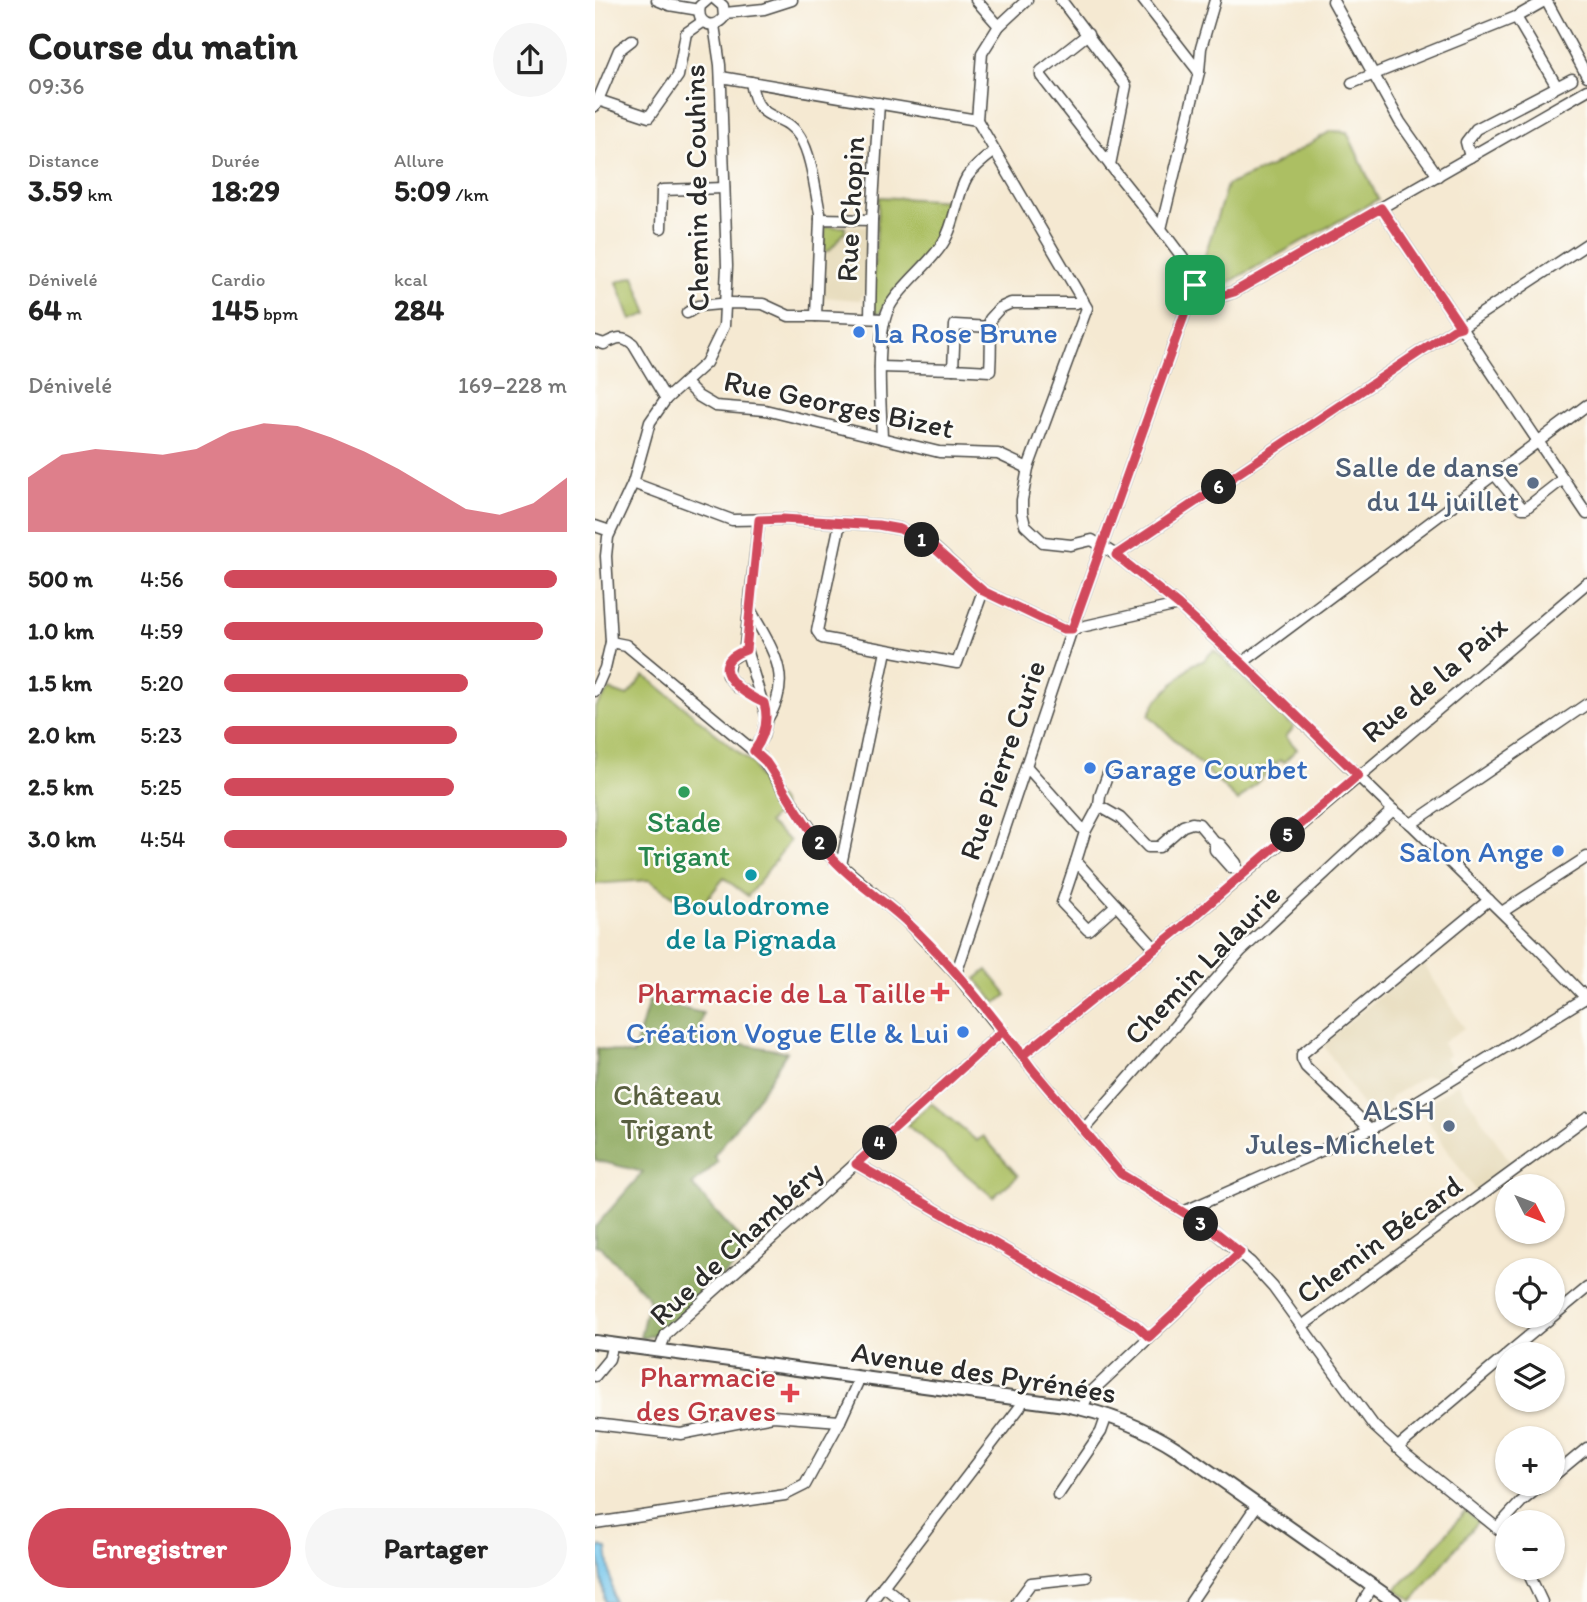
<!DOCTYPE html>
<html lang="fr">
<head>
<meta charset="utf-8">
<style>
  :root { --surface:#fff; --page:#f6f6f6; --text:#222; --muted:#767676; --accent:#d1495b }
  body { margin:0; font-family:Itim,sans-serif; background:var(--page); color:var(--text); height:100vh; display:flex; flex-direction:column; font-size:26px; white-space:nowrap }
  * { box-sizing:border-box; margin:0 }
  p { font-size:23px; color:var(--muted) }
  .icon { flex:none; width:38px; height:38px; fill:none; stroke:currentColor; stroke-width:2; stroke-linecap:round; stroke-linejoin:round }
  .map { position:relative; flex:1; overflow:hidden }
  .panel { display:flex; flex-direction:column; background:var(--surface); width:595px }
  .panel>* { flex:none }
  .needle { width:46px; rotate:132deg }
  .controls { position:absolute; left:900px; top:1174px; display:grid; gap:14px }
  .controls a { display:grid; place-items:center; width:70px; height:70px; border-radius:50%; background:var(--surface); box-shadow:0 2px 5px #0004; font-size:35px }
  .pin { position:absolute; display:grid; place-items:center; width:60px; height:60px; color:#fff; margin:-30px; border-radius:14px; box-shadow:0 4px 10px #0006 }
  .km { position:absolute; width:35px; height:35px; margin:-18px; border-radius:50%; background:#222; color:#fff; font-size:19px; line-height:35px; text-align:center }
  .round { display:grid; place-items:center; flex:none; width:74px; height:74px; border-radius:37px; background:var(--page) }
  .summary { display:flex; align-items:center; justify-content:space-between; height:119px; padding:0 28px }
  h1 { font-size:38px; font-weight:800; line-height:52px }
  .figures { display:grid; grid-template-columns:repeat(3,1fr); gap:10px; height:119px; padding:7px 28px }
  .figures div { display:grid; align-content:center }
  .figures b { font-size:30px; font-weight:800 }
  .figures small { font-size:19px; font-weight:400 }
  .figures p { font-size:19px }
  .chart { height:196px; padding:14px 28px }
  .chart p { display:flex; justify-content:space-between }
  .chart svg { width:100%; height:126px; margin-top:7px; fill:var(--accent); opacity:.7 }
  .cta { display:flex; gap:14px; margin-top:auto; padding:14px 28px }
  .cta a { flex:1; height:80px; border-radius:42px; background:var(--accent); color:#fff; font-size:28px; font-weight:800; line-height:80px; text-align:center }
  .cta a+a { background:var(--page); color:var(--text) }
  ul { padding:0 28px; list-style:none; font-size:23px }
  li { display:grid; grid-template-columns:112px 84px 1fr; align-items:center; height:52px }
  li i { height:18px; border-radius:9px; background:var(--accent) }
  main { display:flex; flex:1; min-height:0 }
  .map>svg:first-child { display:block }
  .built { fill:#e6daba }
  .green { fill:#acbf63; stroke:#6c7547; stroke-width:2 }
  .forest { fill:#89a659; stroke:#5a6842; stroke-width:2 }
  .water { fill:#6ec3eb; stroke:#4c778b; stroke-width:2 }
  .lines { fill:none; stroke-linecap:round; stroke-linejoin:round }
  .minor-casing { stroke:#494844; stroke-width:13 }
  .major-casing { stroke:#494844; stroke-width:16 }
  .minor { stroke:#fff; stroke-width:10 }
  .major { stroke:#fff; stroke-width:12 }
  .route-casing { stroke:#fff; stroke-width:14 }
  .route { stroke:#d1495b; stroke-width:9 }
  .shop-dot { fill:#3f7fe0; stroke:#fdfcf7; stroke-width:2.5 }
  .service-dot { fill:#5c6f8a; stroke:#fdfcf7; stroke-width:2.5 }
  .leisure-dot { fill:#2e9e5b; stroke:#fdfcf7; stroke-width:2.5 }
  .culture-dot { fill:#0f9aa8; stroke:#fdfcf7; stroke-width:2.5 }
  .health-dot { fill:#e0444e; stroke:#fdfcf7; stroke-width:2.5 }
  .labels { text-anchor:middle; dominant-baseline:central; stroke-width:5; stroke-linejoin:round; paint-order:stroke }
  .street-label { font-size:30px; fill:#2b2b2b; stroke:#fdfcf7 }
  .shop-label { font-size:30px; fill:#366cbe; stroke:#fdfcf7; text-anchor:start }
  .service-label { font-size:30px; fill:#4e5e75; stroke:#fdfcf7; text-anchor:end }
  .leisure-label { font-size:30px; fill:#27864d; stroke:#fdfcf7 }
  .culture-label { font-size:30px; fill:#0d838f; stroke:#fdfcf7 }
  .health-label { font-size:30px; fill:#be3a42; stroke:#fdfcf7; text-anchor:end }
  .park-label { font-size:30px; fill:#585f3f; stroke:#fdfcf7 }
</style>
</head>
<body>
<main>
<section class="panel">
<div class="summary"><div><h1>Course du matin</h1><p>09:36</p></div><a class="round"><svg class="icon" aria-label="share" viewBox="0 0 24 24"><path d="M12 15V3M7 8l5-5 5 5M5 13v7h14v-7"/></svg></a></div>
<div class="figures">
<div><p>Distance</p><b>3.59<small> km</small></b></div>
<div><p>Durée</p><b>18:29</b></div>
<div><p>Allure</p><b>5:09<small> /km</small></b></div>
</div>
<div class="figures">
<div><p>Dénivelé</p><b>64<small> m</small></b></div>
<div><p>Cardio</p><b>145<small> bpm</small></b></div>
<div><p>kcal</p><b>284</b></div>
</div>
<div class="chart"><p><span>Dénivelé</span>169–228 m</p>
<svg viewBox="0 0 160 44" preserveAspectRatio="none"><path d="M0 44V25L10 17L20 15L30 16L40 17L50 15L60 9L70 6L80 7L90 11L100 16L110 22L120 29L130 36L140 38L150 34L160 25V44z"/></svg>
</div>
<ul>
<li><b>500 m</b>4:56<i style="width:97%"></i></li>
<li><b>1.0 km</b>4:59<i style="width:93%"></i></li>
<li><b>1.5 km</b>5:20<i style="width:71%"></i></li>
<li><b>2.0 km</b>5:23<i style="width:68%"></i></li>
<li><b>2.5 km</b>5:25<i style="width:67%"></i></li>
<li><b>3.0 km</b>4:54<i style="width:100%"></i></li>
</ul>
<div class="cta"><a>Enregistrer</a><a>Partager</a></div>
</section>
<div class="map">
<svg width="992" height="1602" viewBox="0 0 992 1602">
  <rect width="100%" height="100%" fill="#fdfcf7"/>
  <filter id="ink" filterUnits="userSpaceOnUse"><feTurbulence type="fractalNoise" baseFrequency=".0143" numOctaves="2"/><feDisplacementMap in="SourceGraphic" scale="14" xChannelSelector="R" yChannelSelector="G"/><feConvolveMatrix kernelMatrix="1 2 1 2 8 2 1 2 1" color-interpolation-filters="sRGB"/></filter>
  <filter id="wash" filterUnits="userSpaceOnUse"><feTurbulence type="fractalNoise" baseFrequency=".00686" numOctaves="4" result="noise"/><feDisplacementMap in="SourceGraphic" scale="28" xChannelSelector="R" yChannelSelector="G"/><feGaussianBlur stdDeviation="1.57" result="paint"/><feColorMatrix in="noise" values="0 0 0 0 0 0 0 0 0 0 0 0 0 0 0 0 0 1.4 0 .05"/><feComposite in="paint" operator="in"/></filter>
  <g filter="url(#wash)">
    <rect width="100%" height="100%" fill="#f5e9d2"/>
    <g class="built">
      <polygon points="229,225 273,226 271,291 265,300 226,297"/>
      <polygon points="827,961 869,1028 847,1043 854,1055 850,1058 861,1074 856,1076 830,1076 797,1096 784,1119 776,1119 728,1044"/>
      <polygon points="863,1084 918,1166 881,1192 824,1108"/>
    </g>
    <g class="green">
      <polygon points="736,131 752,132 783,199 627,286 617,284 606,268 632,185 675,167"/>
      <path d="M284,197L359,201C357,208 356,216 353,223C338,257 303,280 285,313H276Z"/>
      <polygon points="230,227 250,227 250,232 234,251 229,251"/>
      <polygon points="39,276 53,314 36,320 22,282"/>
      <polygon points="619,650 699,727 691,737 702,749 689,762 685,760 643,801 554,715 562,700 598,664 608,661"/>
      <polygon points="49,676 56,680 158,764 164,778 168,777 188,806 173,823 195,841 153,896 129,878 107,905 78,896 54,880 0,884 0,707 15,690 32,696"/>
      <polygon points="392,970 412,995 401,1003 381,979"/>
      <polygon points="336,1103 382,1141 388,1136 423,1176 398,1197 312,1125"/>
      <polygon points="870,1511 883,1521 818,1601 801,1589 828,1562"/>
    </g>
    <polygon class="forest" points="54,1001 108,1013 103,1036 192,1052 160,1102 119,1156 123,1162 97,1185 156,1251 64,1333 49,1338 45,1337 54,1298 6,1247 0,1245 0,1227 48,1172 0,1160 2,1048 38,1055"/>
    <polygon class="water" points="6,1546 12,1549 19,1602 10,1602 3,1550"/>
  </g>
  <g filter="url(#ink)">
    <g class="lines">
      <g class="minor-casing">
        <g id="minor">
          <polyline points="62,0 74,5 104,10"/>
          <path d="M112,0L105,6C101,24 118,31 129,17L128,6L121,0"/>
          <polyline points="381,0 404,26"/>
          <polyline points="466,0 531,86 515,165 566,229"/>
          <polyline points="951,0 992,76"/>
          <polyline points="738,1 805,122 843,176"/>
          <polyline points="130,13 169,9 197,0"/>
          <polyline points="921,17 961,85"/>
          <polyline points="493,34 446,71 446,76 515,165"/>
          <polyline points="604,72 606,48 620,0"/>
          <polyline points="126,77 382,120 492,308 433,468 427,500 427,513 430,525 448,542 476,545 497,540 521,555 583,605 647,663 798,810 816,824 940,945 992,999"/>
          <path d="M156,82C162,127 188,109 205,137C217,156 220,191 225,213V219"/>
          <polyline points="757,83 921,17 951,0"/>
          <polyline points="3,100 24,50 37,40"/>
          <polyline points="0,106 3,100 54,117 83,76 91,33 107,22"/>
          <polyline points="382,120 387,53 404,26 432,0"/>
          <polyline points="875,157 871,142 881,129 977,79"/>
          <polyline points="786,208 992,514"/>
          <polyline points="277,220 225,219 221,316 289,319"/>
          <polyline points="66,228 67,190 129,188"/>
          <polyline points="600,285 630,295 639,292 992,90"/>
          <polyline points="92,313 103,306 136,303 168,304 194,316 221,316"/>
          <polyline points="275,317 277,220 284,103"/>
          <path d="M396,327L360,325L358,369L395,371C396,353 396,336 395,319L405,308L416,303H481L488,300"/>
          <path d="M0,341L9,344C21,338 27,334 38,344L71,399"/>
          <polyline points="285,367 358,369"/>
          <polyline points="90,383 103,396 120,406 170,410 344,452 403,454 433,468"/>
          <path d="M287,438C286,405 279,331 296,304C310,282 334,265 348,243C361,223 361,195 372,177C380,166 389,159 400,151"/>
          <polyline points="900,475 927,508 931,508 968,479"/>
          <polyline points="38,483 137,520 188,519 283,525 305,529 339,547 388,591 468,629 477,629 583,605"/>
          <polyline points="245,523 222,631 227,638 362,663 388,591"/>
          <polyline points="0,526 15,531"/>
          <polyline points="521,555 859,329 866,327 992,244"/>
          <path d="M155,609C175,647 200,676 173,718"/>
          <polyline points="16,642 31,645 166,757 233,854 311,921 361,974 437,1069 526,1174 617,1230 655,1262 678,1287 779,1426 810,1454 912,1536"/>
          <polyline points="151,650 135,660 132,675 142,687 169,703"/>
          <polyline points="647,663 992,405"/>
          <polyline points="0,691 10,668 16,642 11,556 13,537 38,483 55,422 71,399 111,363 129,326 132,266 126,88 125,65 119,25"/>
          <polyline points="159,751 168,736 172,718 150,646 164,520"/>
          <polyline points="431,766 490,832 481,861 559,947"/>
          <polyline points="513,774 505,796 504,806 525,818 553,847 564,847 588,826 597,823 604,824 620,843 625,844 641,863 641,868 647,875"/>
          <polyline points="816,824 992,704"/>
          <polyline points="490,832 504,806"/>
          <polyline points="620,843 620,850 636,868 641,868"/>
          <polyline points="481,861 467,903 493,930 521,905"/>
          <polyline points="246,865 291,651"/>
          <polyline points="907,912 992,857"/>
          <polyline points="361,974 477,629 600,285 599,273 566,229 604,72 548,0"/>
          <polyline points="428,1055 587,927 992,583"/>
          <polyline points="776,1129 711,1067 707,1059 707,1054 894,900"/>
          <polyline points="488,1130 646,951 798,810"/>
          <polyline points="261,1164 483,1291 541,1325 554,1337"/>
          <polyline points="588,1212 782,1126 992,997"/>
          <polyline points="707,1326 992,1117"/>
          <polyline points="64,1351 71,1334 408,1031"/>
          <polyline points="912,1354 992,1288"/>
          <polyline points="0,1376 14,1359 18,1344"/>
          <polyline points="487,1408 494,1394 645,1252"/>
          <polyline points="0,1424 86,1434 178,1416 245,1421"/>
          <polyline points="802,1448 912,1355"/>
          <polyline points="957,1477 992,1448"/>
          <polyline points="463,1495 506,1432 512,1415"/>
          <polyline points="0,1523 190,1495 210,1485 245,1421 262,1384 263,1377"/>
          <polyline points="903,1527 926,1502 948,1484"/>
          <polyline points="931,1568 947,1602"/>
          <polyline points="288,1586 308,1602"/>
          <polyline points="276,1602 425,1407 428,1400"/>
          <polyline points="422,1602 436,1583 491,1577"/>
          <polyline points="596,1602 662,1505"/>
          <polyline points="768,1602 778,1586"/>
        </g>
      </g>
      <g class="major-casing">
        <path id="major" d="M0,1342L470,1405C511,1413 549,1427 584,1450L800,1602"/>
      </g>
      <use href="#minor" class="minor"/>
      <use href="#major" class="major"/>
    </g>
  </g>
  <g class="lines" filter="url(#ink)">
    <g class="route-casing">
      <path id="route" d="M600,285L477,629H468L388,591L338,547L305,529L283,525L188,519L164,520L151,650C107,665 147,694 169,703C174,721 170,736 159,751L171,762C191,791 208,824 231,851C253,878 286,898 312,922C358,965 399,1017 437,1069L526,1174L617,1230L645,1252L554,1337L541,1325L483,1291L261,1164L408,1031L428,1055L587,927L763,775L647,663L583,605L521,555L859,329L866,327L786,208L639,292L629,295L600,285"/>
    </g>
    <use href="#route" class="route"/>
  </g>
  <g class="shop-dot">
    <circle cx="264" cy="332" r="7"/>
    <circle cx="495" cy="768" r="7"/>
    <circle cx="963" cy="851" r="7"/>
    <circle cx="368" cy="1032" r="7"/>
  </g>
  <g class="service-dot">
    <circle cx="938" cy="483" r="7"/>
    <circle cx="854" cy="1126" r="7"/>
  </g>
  <circle class="leisure-dot" cx="89" cy="792" r="7"/>
  <circle class="culture-dot" cx="156" cy="875" r="7"/>
  <g class="health-dot">
    <path d="M341.5 981.5h7v7h7v7h-7v7h-7v-7h-7v-7h7z"/>
    <path d="M191.5 1382.5h7v7h7v7h-7v7h-7v-7h-7v-7h7z"/>
  </g>
  <g class="labels">
    <g class="street-label">
      <text transform="translate(101 188) rotate(-91)">Chemin de Couhins</text>
      <text transform="translate(255 209) rotate(-87)">Rue Chopin</text>
      <text transform="translate(244 404) rotate(12)">Rue Georges Bizet</text>
      <text transform="translate(839 679) rotate(-40)">Rue de la Paix</text>
      <text transform="translate(407 760) rotate(-71)">Rue Pierre Curie</text>
      <text transform="translate(607 964) rotate(-46)">Chemin Lalaurie</text>
      <text transform="translate(784 1239) rotate(-36)">Chemin Bécard</text>
      <text transform="translate(141 1243) rotate(-43)">Rue de Chambéry</text>
      <text transform="translate(389 1372) rotate(9)">Avenue des Pyrénées</text>
    </g>
    <g class="shop-label">
      <text x="278" y="332">La Rose Brune</text>
      <text x="509" y="768">Garage Courbet</text>
      <text x="949" y="851" text-anchor="end">Salon Ange</text>
      <text x="354" y="1032" text-anchor="end">Création Vogue Elle &amp; Lui</text>
    </g>
    <g class="service-label">
      <text x="924" y="466">Salle de danse<tspan x="924" dy="34">du 14 juillet</tspan></text>
      <text x="840" y="1109">ALSH<tspan x="840" dy="34">Jules-Michelet</tspan></text>
    </g>
    <g class="leisure-label">
      <text x="89" y="821">Stade<tspan x="89" dy="34">Trigant</tspan></text>
    </g>
    <g class="culture-label">
      <text x="156" y="904">Boulodrome<tspan x="156" dy="34">de la Pignada</tspan></text>
    </g>
    <g class="health-label">
      <text x="331" y="992">Pharmacie de La Taille</text>
      <text x="181" y="1376">Pharmacie<tspan x="181" dy="34">des Graves</tspan></text>
    </g>
    <g class="park-label">
      <text x="72" y="1094">Château<tspan x="72" dy="34">Trigant</tspan></text>
    </g>
  </g>
</svg>
<div class="controls">
<a><svg class="needle" viewBox="-14 -14 28 28"><path d="M0-13l5 13h-10z" fill="#e53935"/><path d="M0 13l5-13h-10z" fill="#767676"/></svg></a>
<a><svg class="icon" aria-label="locate" viewBox="0 0 24 24"><circle cx="12" cy="12" r="6"/><path d="M12 2v4M12 18v4M2 12h4M18 12h4"/></svg></a>
<a><svg class="icon" aria-label="layers" viewBox="0 0 24 24"><path d="M12 4l9 5-9 5-9-5zM3 14l9 5 9-5"/></svg></a>
<a>+</a>
<a>−</a>
</div>
<div class="pin" style="left:600px;top:285px;background:#1e9e55"><svg class="icon" aria-label="arrive" viewBox="0 0 24 24"><path d="M6 21V4h12l-3 4 3 4H6"/></svg></div>
<b class="km" style="left:327px;top:540px">1</b>
<b class="km" style="left:225px;top:843px">2</b>
<b class="km" style="left:606px;top:1224px">3</b>
<b class="km" style="left:285px;top:1143px">4</b>
<b class="km" style="left:693px;top:835px">5</b>
<b class="km" style="left:624px;top:487px">6</b>
</div>
</main>
</body>
</html>
